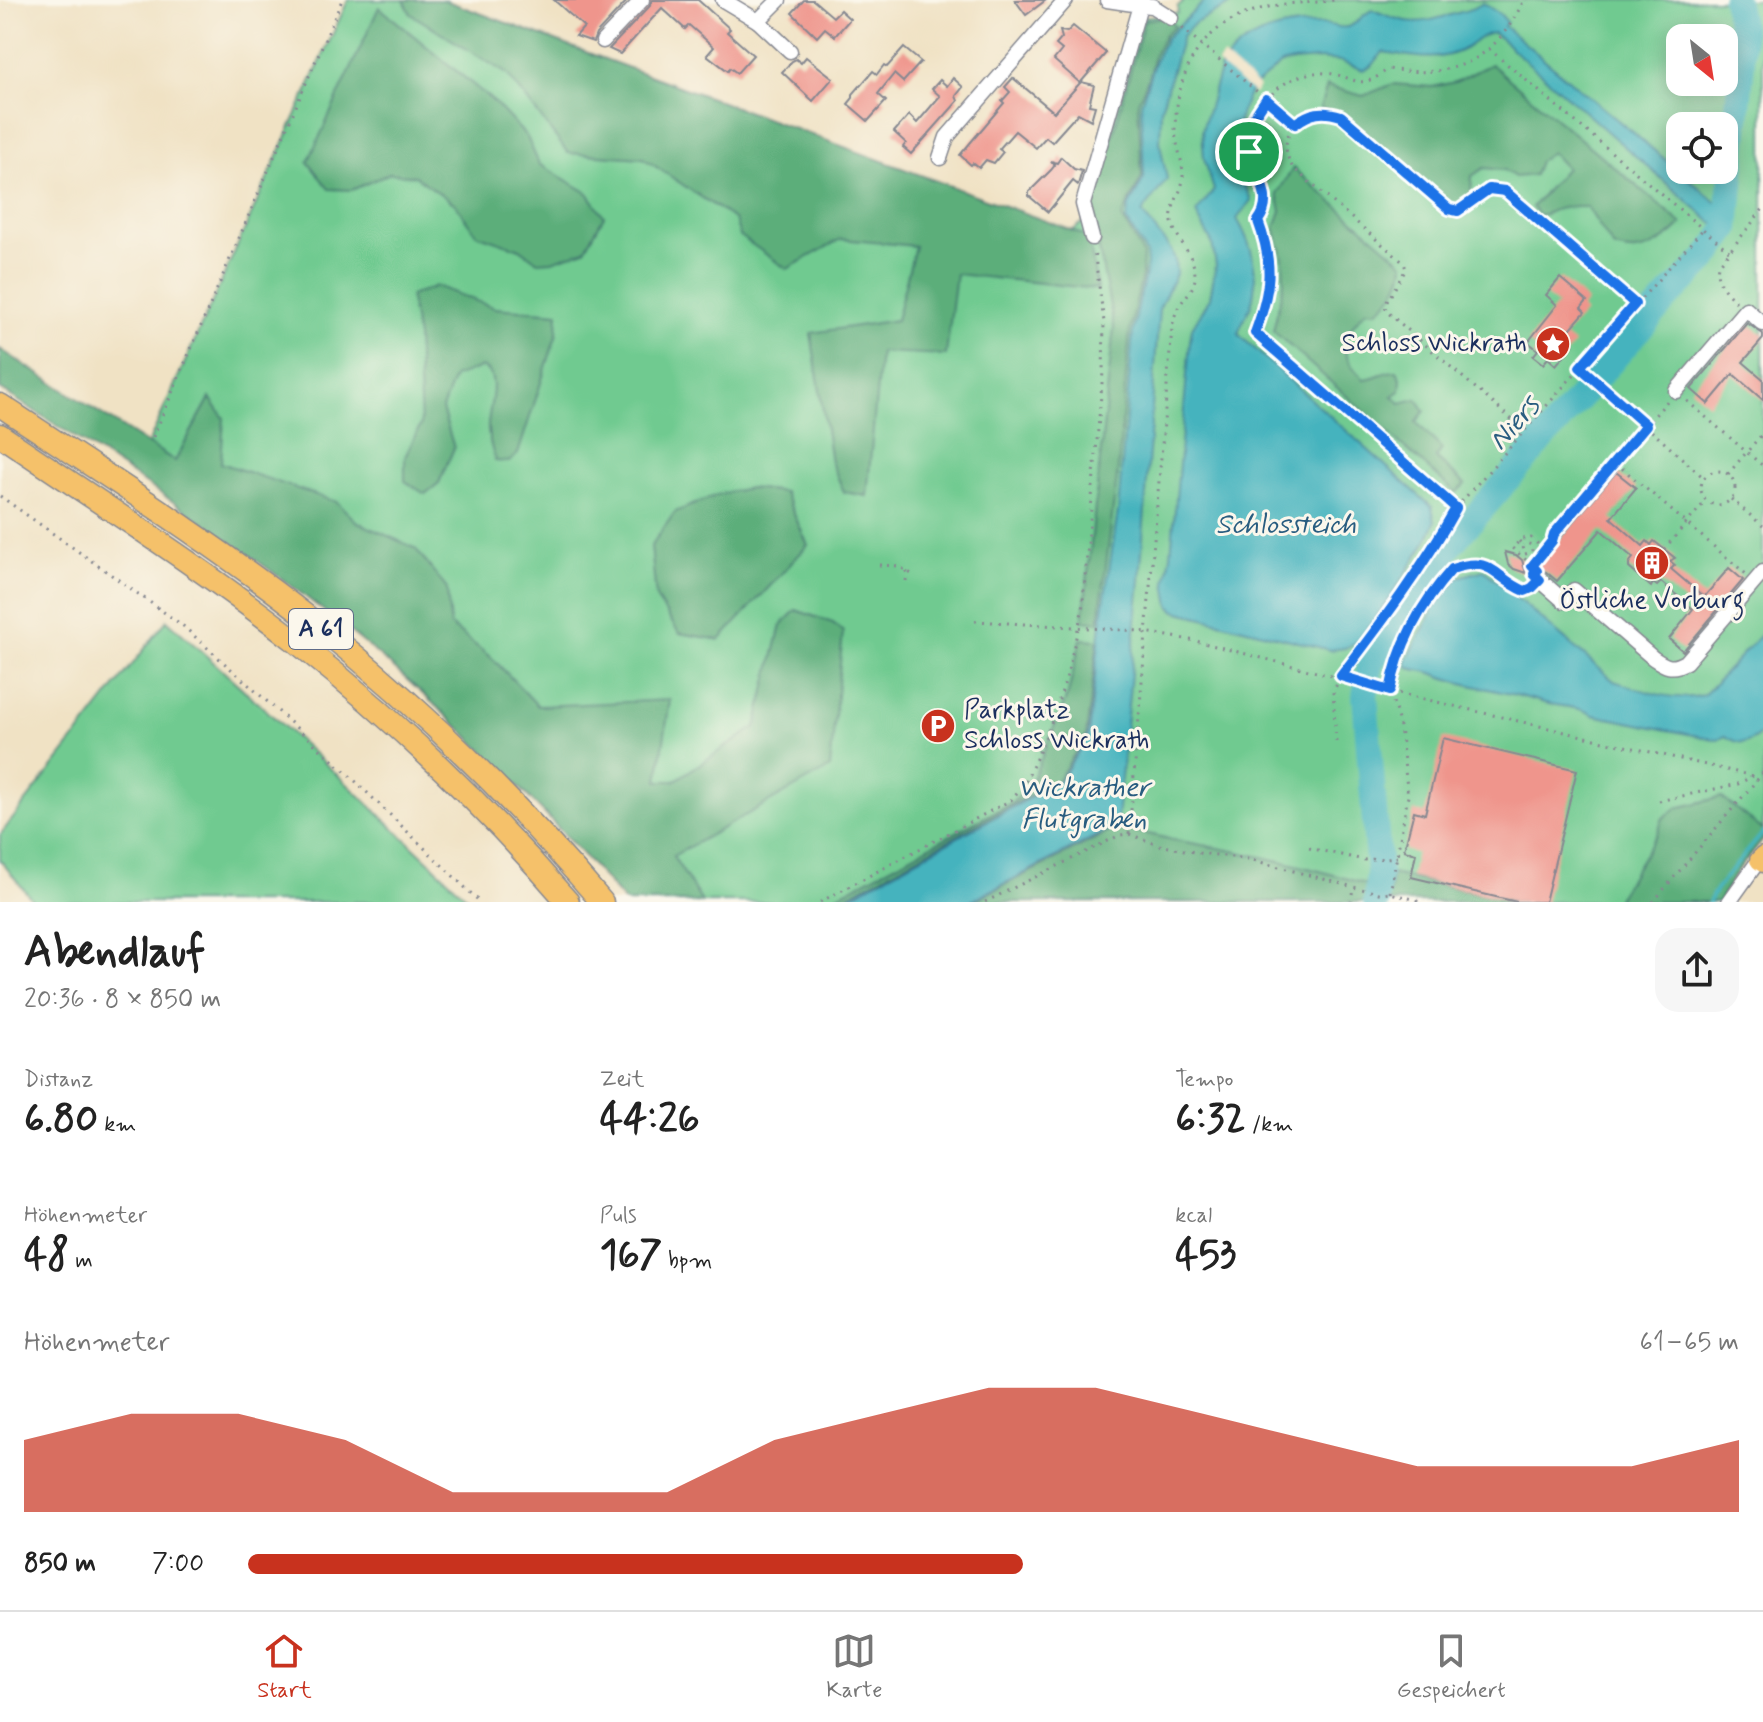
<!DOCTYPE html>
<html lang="de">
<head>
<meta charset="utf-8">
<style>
  :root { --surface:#fff; --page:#f6f6f6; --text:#222; --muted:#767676; --line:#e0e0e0; --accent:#c8321e }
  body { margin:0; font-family:Mynerve,sans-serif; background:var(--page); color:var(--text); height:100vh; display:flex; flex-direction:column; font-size:30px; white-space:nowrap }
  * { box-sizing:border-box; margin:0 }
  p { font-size:26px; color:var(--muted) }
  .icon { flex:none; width:44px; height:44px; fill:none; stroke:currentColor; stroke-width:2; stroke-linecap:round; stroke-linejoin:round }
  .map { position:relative; height:902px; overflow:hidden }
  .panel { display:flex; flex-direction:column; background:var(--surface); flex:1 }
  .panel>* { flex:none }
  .needle { width:52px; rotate:150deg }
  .controls { position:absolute; left:1666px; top:24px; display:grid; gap:16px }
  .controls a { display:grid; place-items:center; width:72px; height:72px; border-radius:16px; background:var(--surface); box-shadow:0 4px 20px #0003; font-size:40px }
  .pin { position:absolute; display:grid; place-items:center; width:68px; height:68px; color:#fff; margin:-34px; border:4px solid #fff; border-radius:50%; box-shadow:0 2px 8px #0007 }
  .round { display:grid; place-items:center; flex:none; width:84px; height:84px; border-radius:24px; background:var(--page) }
  .summary { display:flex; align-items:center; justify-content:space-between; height:136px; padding:0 24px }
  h1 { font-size:44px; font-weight:800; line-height:60px }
  .metrics { display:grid; grid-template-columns:repeat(3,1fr); gap:12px; height:136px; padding:8px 24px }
  .metrics div { display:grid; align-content:center }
  .metrics b { font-size:40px; font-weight:800 }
  .metrics small { font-size:22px; font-weight:400 }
  .metrics p { font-size:22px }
  .chart { height:224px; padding:16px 24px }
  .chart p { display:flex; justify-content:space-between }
  .chart svg { width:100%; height:144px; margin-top:8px; fill:var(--accent); opacity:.7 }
  ul { padding:0 24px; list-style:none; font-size:26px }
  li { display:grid; grid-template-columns:128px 96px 1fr; align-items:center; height:60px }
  li i { height:20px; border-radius:10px; background:var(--accent) }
  .dock { display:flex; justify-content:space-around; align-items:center; height:112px; border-top:2px solid var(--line); background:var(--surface); font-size:22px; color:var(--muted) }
  .dock a { display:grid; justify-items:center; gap:4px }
  .dock .on { color:var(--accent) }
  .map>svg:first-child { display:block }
  .green { fill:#70ca90; stroke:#467c77; stroke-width:2; fill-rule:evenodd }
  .forest { fill:#5cae7a; stroke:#3c6e6c; stroke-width:2 }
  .water { fill:#44b3be; stroke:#30718e; stroke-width:2 }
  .pier { fill:#f0e2c4 }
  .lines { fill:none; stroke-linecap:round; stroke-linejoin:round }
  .stream { stroke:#44b3be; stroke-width:4 }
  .river { stroke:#44b3be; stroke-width:26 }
  .building { fill:#ef958c }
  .minor-casing { stroke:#868891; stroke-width:17 }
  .major-casing { stroke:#868891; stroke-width:21 }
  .highway-casing { stroke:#868891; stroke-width:25 }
  .path { stroke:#868891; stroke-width:3; stroke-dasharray:2 6; stroke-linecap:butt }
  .minor { stroke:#fff; stroke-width:14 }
  .major { stroke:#f5c16b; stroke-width:18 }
  .highway { stroke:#f5c16b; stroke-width:22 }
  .route-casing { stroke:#fff; stroke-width:16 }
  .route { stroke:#1a73e8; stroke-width:10 }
  .labels { text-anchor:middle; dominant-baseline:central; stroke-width:6; stroke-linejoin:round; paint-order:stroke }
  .shield { fill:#fbf7ec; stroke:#5e6b89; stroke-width:2 }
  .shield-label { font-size:24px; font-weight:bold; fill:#1b2f5e }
  .poi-label { font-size:26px; fill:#1b2f5e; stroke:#fbf7ec; text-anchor:end }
  .water-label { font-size:28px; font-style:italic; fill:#295d80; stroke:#fbf7ec }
</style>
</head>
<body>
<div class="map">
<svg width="1763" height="902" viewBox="0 0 1763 902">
  <rect width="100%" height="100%" fill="#fbf7ec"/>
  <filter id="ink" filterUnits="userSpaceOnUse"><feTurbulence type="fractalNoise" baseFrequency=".0125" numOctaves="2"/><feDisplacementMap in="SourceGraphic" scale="16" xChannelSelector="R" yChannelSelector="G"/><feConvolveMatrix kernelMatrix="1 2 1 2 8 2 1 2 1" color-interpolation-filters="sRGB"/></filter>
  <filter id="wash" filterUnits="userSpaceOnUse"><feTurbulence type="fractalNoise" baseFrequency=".006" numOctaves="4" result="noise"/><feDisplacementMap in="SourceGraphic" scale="32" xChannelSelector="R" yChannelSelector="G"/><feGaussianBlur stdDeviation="1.8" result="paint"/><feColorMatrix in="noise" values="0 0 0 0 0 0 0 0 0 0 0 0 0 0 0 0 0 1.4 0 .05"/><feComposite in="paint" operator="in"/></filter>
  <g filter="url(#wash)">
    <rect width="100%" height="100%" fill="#f0e2c4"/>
    <g class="green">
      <path d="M348,0H444L1072,231L1087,219L1141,17L1178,13L1177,7L1185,0H1763V840L1740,867L1718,902H629L571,830L364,629L148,444ZM1680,38H1724V82H1680ZM1680,126H1724V170H1680Z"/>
      <polygon points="167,620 343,780 472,902 34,902 0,860 0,835"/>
    </g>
    <g class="forest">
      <polygon points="404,0 444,0 1073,231 1089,238 1097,289 956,274 946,355 880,352 867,496 844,492 831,462 811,333 896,320 915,246 841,239 787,269 740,236 735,220 643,158 568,153 507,74 411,14"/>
      <polygon points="379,7 494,102 527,137 539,164 588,193 604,216 585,250 552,261 538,262 520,249 476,234 455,204 415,176 390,173 352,190 329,189 308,162"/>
      <polygon points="1165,17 1175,26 1165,35 1153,57 1151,72 1138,102 1142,177 1122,217 1143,254 1142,276 1130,331 1118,469 1099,622 1083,620 1114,327 1092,213 1144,20"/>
      <path d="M1491,64L1682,224C1672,236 1651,250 1635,251C1629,252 1620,249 1614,248L1587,207C1577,207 1567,206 1558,209C1550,211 1547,215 1538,215L1532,207L1566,168L1551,152L1539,161L1534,175L1515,177L1504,170L1484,168L1472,176L1471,194L1457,207L1451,206L1341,114L1320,108L1327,86L1363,96L1393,84L1432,87L1455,82Z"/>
      <path d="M1293,168L1404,263C1404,281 1391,301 1376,311L1367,310C1340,335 1336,354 1364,379C1377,378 1385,370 1397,371L1401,378L1400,391L1393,396L1401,403L1417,399L1425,411L1416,422L1442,449L1436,458L1465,484L1456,493L1273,331L1284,282L1283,258L1275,227L1281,211L1277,194Z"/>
      <path d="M436,286L495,308L558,313L557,333L518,454L509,462L495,461C493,451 488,439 488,428C487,410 503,376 482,367L454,377L442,409L454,448L439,483L425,494L405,481V457L421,424L417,337L410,296Z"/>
      <path d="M0,349L175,461L210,398L224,418L221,463L337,502L357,522L415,548L447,589L450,625L494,660L538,706L670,700L658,781H674L756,727L781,625L796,610L833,623L843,632L830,768L673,856L702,902H625C556,823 483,747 404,677C282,570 137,476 0,389Z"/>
      <polygon points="749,488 784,492 808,545 720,640 679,633 656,598 651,546 675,512 720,494"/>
      <polygon points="1081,639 1098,640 1086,736 1058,780 836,902 825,902 1013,802 1031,783 1068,694"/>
      <polygon points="1721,797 1763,830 1763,840 1740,867 1718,902 1615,902 1657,834 1663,818 1677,808"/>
      <path d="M1114,829C1135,829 1154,836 1174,840C1247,852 1321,869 1390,892L1392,874L1517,902H971Z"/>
    </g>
    <g class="water">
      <polygon points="1206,0 1239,0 1195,23 1182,36 1161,109 1160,144 1167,179 1142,213 1171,250 1175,260 1176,274 1159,309 1140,580 1117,819 1112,828 969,902 839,902 1059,782 1088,736 1102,616 1118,511 1133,331 1147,264 1146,253 1126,220 1129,206 1144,178 1141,104 1155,60 1166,38"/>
      <path d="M1483,3L1501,15L1507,22L1504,26L1726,210L1731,217V226L1725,231L1710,221L1494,33C1482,34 1476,42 1466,48C1437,64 1413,56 1383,52L1372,66L1363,70L1340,61L1319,59L1293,61L1281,64L1257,84L1249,94L1240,114L1234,147L1236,167L1251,200L1237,219C1253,246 1260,274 1251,305C1247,315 1241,324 1238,334L1432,507L1435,522L1426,542L1387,603L1356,643L1345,648L1330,650L1176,611L1170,606L1166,582L1171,555L1190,341L1192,328L1210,298L1216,265L1212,243L1196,213L1214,190L1204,158L1202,130L1221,67C1243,32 1284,24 1322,24C1332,24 1338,29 1347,27C1358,25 1362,13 1373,10C1410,25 1415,25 1454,14C1465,11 1475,9 1483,3Z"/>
      <path d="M1484,570L1614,681C1641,690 1675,703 1704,695L1763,632V732C1748,745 1741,746 1725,736L1718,740L1593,715C1578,705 1556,707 1541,702C1507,691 1464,687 1432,673C1424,670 1416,671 1408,667L1406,661L1432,613L1430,609L1436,606L1459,577Z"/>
    </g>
    <polygon class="pier" points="1223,56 1259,87 1254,94 1218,64"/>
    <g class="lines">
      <polyline class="stream" points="1709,902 1716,889 1763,833"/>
      <polyline class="river" points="1376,902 1379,873 1365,696 1370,664 1452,543 1668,297 1708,257 1727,229 1742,61 1741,27 1735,0"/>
    </g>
    <g id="blocks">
      <g class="building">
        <polygon points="554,0 628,0 596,34 593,42 576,36 584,27"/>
        <polygon points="652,0 698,0 730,29 727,32 753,55 737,73 730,68 728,71 707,55 714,47 689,25 685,29 662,8 620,54 609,49 649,7"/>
        <polygon points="804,0 813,0 833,17 840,10 850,19 835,36 825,28 817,37 792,13"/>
        <polygon points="1015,0 1046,0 1026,15"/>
        <polygon points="1073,26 1106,53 1081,82 1094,85 1089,105 1095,106 1091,120 1078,113 1052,142 1046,137 1036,148 1015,131 999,149 1003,152 994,163 986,160 979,168 973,163 971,165 960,155 1004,103 1002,101 1010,92 1005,87 1013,78 1054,112 1080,83 1054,60 1062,50 1056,45 1062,38 1060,31 1067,32"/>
        <polygon points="904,48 921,62 903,82 894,74 878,94 886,101 868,121 848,104 853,98 853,94 873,71 877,74 884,65 887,67"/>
        <polygon points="806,57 833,78 813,101 782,72 792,61 796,59 801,63"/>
        <polygon points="953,78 963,87 956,96 958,101 911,154 903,147 906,143 894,132 909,115 917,123 940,96 932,89 940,80 947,86"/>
        <polygon points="1061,157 1074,169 1082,171 1078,185 1073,181 1048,212 1029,196 1029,192 1051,170 1055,165 1051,161 1057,163"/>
        <polygon points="1560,278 1587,301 1581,308 1585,312 1564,336 1574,344 1556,365 1548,358 1543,364 1533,356 1538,350 1528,342 1557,305 1546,295"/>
        <polygon points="1747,323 1763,334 1763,339 1743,362 1763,379 1763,400 1733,374 1708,404 1691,389"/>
        <polygon points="1616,472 1636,488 1611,518 1643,546 1647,541 1651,545 1654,541 1675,558 1670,561 1675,565 1671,569 1704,597 1729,568 1743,580 1683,651 1669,639 1693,609 1661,582 1657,586 1653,583 1651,587 1629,568 1629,563 1633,558 1601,530 1557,581 1546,572 1534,569"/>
        <polygon points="1505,552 1516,555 1522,560 1526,573 1514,569 1508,564"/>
        <polygon points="1443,738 1577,770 1545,902 1517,902 1411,877 1416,853 1404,850 1414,811 1425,814"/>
      </g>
    </g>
  </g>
  <g filter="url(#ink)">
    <use href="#blocks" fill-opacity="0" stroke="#868891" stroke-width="2"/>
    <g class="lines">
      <g class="minor-casing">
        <g id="minor">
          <polyline points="723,0 758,21 779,0"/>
          <polyline points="1142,0 1140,5 1152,6 1171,18"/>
          <polyline points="758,21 790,51"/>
          <polyline points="603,41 642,0"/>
          <polyline points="940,158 947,137 1066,0"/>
          <polyline points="1092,238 1083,204 1140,5 1107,0"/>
          <polyline points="1676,391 1746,309 1763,324"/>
          <path d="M1540,580L1564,601L1574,590L1653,658C1666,667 1672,670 1686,662L1763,572"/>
          <polyline points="1729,902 1759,860"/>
        </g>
      </g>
      <g class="major-casing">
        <polyline id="major" points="1763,856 1759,860 1763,863"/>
      </g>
      <g class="highway-casing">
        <g id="highway">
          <path d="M0,405C104,474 211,541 310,619C416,703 514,799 602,902"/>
          <path d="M0,435C100,503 203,568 298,643C395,720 487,808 568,902"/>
        </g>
      </g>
      <g class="path">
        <polyline points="1182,28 1295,124"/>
        <polyline points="1489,49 1729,251"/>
        <path d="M1736,302C1726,293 1714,280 1718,266L1763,209"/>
        <polyline points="1580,367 1704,478"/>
        <polyline points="1687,401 1763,466"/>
        <path d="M1524,430L1386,311L1385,305L1406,269L1404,263L1293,168C1271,132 1306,104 1341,116L1449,209L1458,211L1489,189L1505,191L1635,304"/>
        <polyline points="153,437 342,0"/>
        <polyline points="1616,463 1746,574"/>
        <circle cx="1718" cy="488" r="17"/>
        <polyline points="1728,474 1763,433"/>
        <polyline points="0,496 182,625 349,775 480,902"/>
        <polyline points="1731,499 1763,526"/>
        <path d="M1456,508L1255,333C1271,290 1274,264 1258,221C1281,190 1238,162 1250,128C1262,97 1290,70 1325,73C1356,75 1357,94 1388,69C1454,79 1494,62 1524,0"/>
        <polyline points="1519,541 1523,545 1522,551 1525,554 1532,552 1532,545 1526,543 1523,545"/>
        <polyline points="1664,549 1706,501"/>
        <polyline points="879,565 898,566 915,576"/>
        <polyline points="1532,565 1512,548 1522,539 1531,538 1537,543 1538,550 1535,555"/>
        <polyline points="1535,569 1532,566 1552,541 1554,534 1668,400"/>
        <polyline points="906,581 907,570"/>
        <polyline points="975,621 1140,631 1196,641 1390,691 1753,776 1757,780"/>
        <polyline points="1336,742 1333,692 1341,676 1392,607 1441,535 1456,508 1704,228"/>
        <polyline points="1659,801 1738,784 1753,776"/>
        <path d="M1129,834L1172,328C1173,322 1175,315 1177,310C1182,299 1194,291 1195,278C1196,254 1176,241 1172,222C1169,204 1184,192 1183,175C1183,160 1175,144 1175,127C1178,54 1214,13 1286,4C1303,2 1319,3 1335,0"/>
        <polyline points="1309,848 1364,860 1397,857"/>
        <path d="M1390,893L1408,796L1400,727L1390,691L1395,663L1416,620L1452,569C1494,555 1492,577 1525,591L1531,588"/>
        <polyline points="820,902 1011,800 1025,783 1048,732 1066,679 1082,612 1103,372 1104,322 1094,250"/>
        <polyline points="985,902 1120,835 1129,834 1159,845 1199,853 1249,859 1353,887 1383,894 1390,893 1424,902"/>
        <polyline points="1351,902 1353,887"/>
        <polyline points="1653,902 1763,773"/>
      </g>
      <use href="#minor" class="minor"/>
      <use href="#major" class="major"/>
      <use href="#highway" class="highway"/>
    </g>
  </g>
  <g class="lines" filter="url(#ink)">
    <g class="route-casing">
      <path id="route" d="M1266,99L1295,124C1310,112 1323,110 1341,116L1449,209L1458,211L1489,189L1505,191L1635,304L1580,367L1646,425L1554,534L1552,541L1532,566L1537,571L1534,574L1540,580L1532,588L1525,591C1492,577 1494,555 1452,569C1421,604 1398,645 1390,691L1341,676C1382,622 1423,568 1456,508L1255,333C1271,290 1274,264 1258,221C1279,193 1247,169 1248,138C1248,124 1258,111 1266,99Z"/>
    </g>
    <use href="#route" class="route"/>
  </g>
  <defs>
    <g id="sight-disc" transform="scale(1.8)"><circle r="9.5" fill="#c8321e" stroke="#fbf7ec"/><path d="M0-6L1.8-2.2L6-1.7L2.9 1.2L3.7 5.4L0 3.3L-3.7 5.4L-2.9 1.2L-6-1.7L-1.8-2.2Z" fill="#fff"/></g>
    <g id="building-disc" transform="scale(1.8)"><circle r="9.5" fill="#c8321e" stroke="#fbf7ec"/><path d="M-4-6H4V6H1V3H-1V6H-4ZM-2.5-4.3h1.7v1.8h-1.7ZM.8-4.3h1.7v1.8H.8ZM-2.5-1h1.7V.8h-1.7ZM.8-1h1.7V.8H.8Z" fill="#fff"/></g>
    <g id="parking-disc" transform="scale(1.8)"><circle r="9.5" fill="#c8321e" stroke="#fbf7ec"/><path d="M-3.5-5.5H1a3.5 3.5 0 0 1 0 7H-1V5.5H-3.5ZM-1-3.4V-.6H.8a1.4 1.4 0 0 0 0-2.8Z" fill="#fff"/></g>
  </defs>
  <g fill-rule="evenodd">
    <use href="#sight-disc" x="1553" y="344"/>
    <use href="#building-disc" x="1652" y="563"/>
    <use href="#parking-disc" x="938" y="726"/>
  </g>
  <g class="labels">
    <rect class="shield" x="289" y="609" width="64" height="40" rx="6"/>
    <g class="shield-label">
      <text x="321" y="629">A 61</text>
    </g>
    <g class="poi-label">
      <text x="1527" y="344">Schloss Wickrath</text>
      <text x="1652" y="601" text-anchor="middle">Östliche Vorburg</text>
      <text x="964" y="711" text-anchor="start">Parkplatz<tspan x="964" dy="30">Schloss Wickrath</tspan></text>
    </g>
    <g class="water-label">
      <text transform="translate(1515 424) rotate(-48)">Niers</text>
      <text x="1286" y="525">Schlossteich</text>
      <text x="1084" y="788">Wickrather<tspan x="1084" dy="32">Flutgraben</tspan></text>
    </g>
  </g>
</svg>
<div class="controls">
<a><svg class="needle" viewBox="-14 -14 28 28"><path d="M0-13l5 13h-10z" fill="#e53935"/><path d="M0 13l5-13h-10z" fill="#767676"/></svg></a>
<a><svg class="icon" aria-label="locate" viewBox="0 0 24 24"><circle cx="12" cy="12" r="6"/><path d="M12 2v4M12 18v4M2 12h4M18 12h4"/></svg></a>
</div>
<div class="pin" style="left:1249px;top:152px;background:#1e9e55"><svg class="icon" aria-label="arrive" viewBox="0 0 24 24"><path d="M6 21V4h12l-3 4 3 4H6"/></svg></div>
</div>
<section class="panel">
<div class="summary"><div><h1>Abendlauf</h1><p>20:36 · 8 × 850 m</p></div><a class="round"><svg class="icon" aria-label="share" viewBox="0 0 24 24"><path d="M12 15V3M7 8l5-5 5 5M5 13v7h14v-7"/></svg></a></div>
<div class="metrics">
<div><p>Distanz</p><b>6.80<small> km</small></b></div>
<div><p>Zeit</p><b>44:26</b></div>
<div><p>Tempo</p><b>6:32<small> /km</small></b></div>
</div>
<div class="metrics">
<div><p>Höhenmeter</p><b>48<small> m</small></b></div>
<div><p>Puls</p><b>167<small> bpm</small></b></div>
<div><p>kcal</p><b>453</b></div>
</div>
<div class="chart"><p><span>Höhenmeter</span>61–65 m</p>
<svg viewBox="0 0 160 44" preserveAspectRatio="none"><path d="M0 44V22L10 14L20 14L30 22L40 38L50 38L60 38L70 22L80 14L90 6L100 6L110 14L120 22L130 30L140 30L150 30L160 22V44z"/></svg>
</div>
<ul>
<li><b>850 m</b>7:00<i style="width:52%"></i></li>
</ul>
</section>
<nav class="dock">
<a class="on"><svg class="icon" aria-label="home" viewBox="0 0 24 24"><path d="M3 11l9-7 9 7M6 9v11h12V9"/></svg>Start</a>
<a><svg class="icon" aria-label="map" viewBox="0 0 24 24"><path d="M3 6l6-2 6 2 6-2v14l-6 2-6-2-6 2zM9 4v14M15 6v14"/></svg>Karte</a>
<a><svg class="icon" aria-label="saved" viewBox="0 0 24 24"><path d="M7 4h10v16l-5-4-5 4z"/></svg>Gespeichert</a>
</nav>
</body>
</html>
